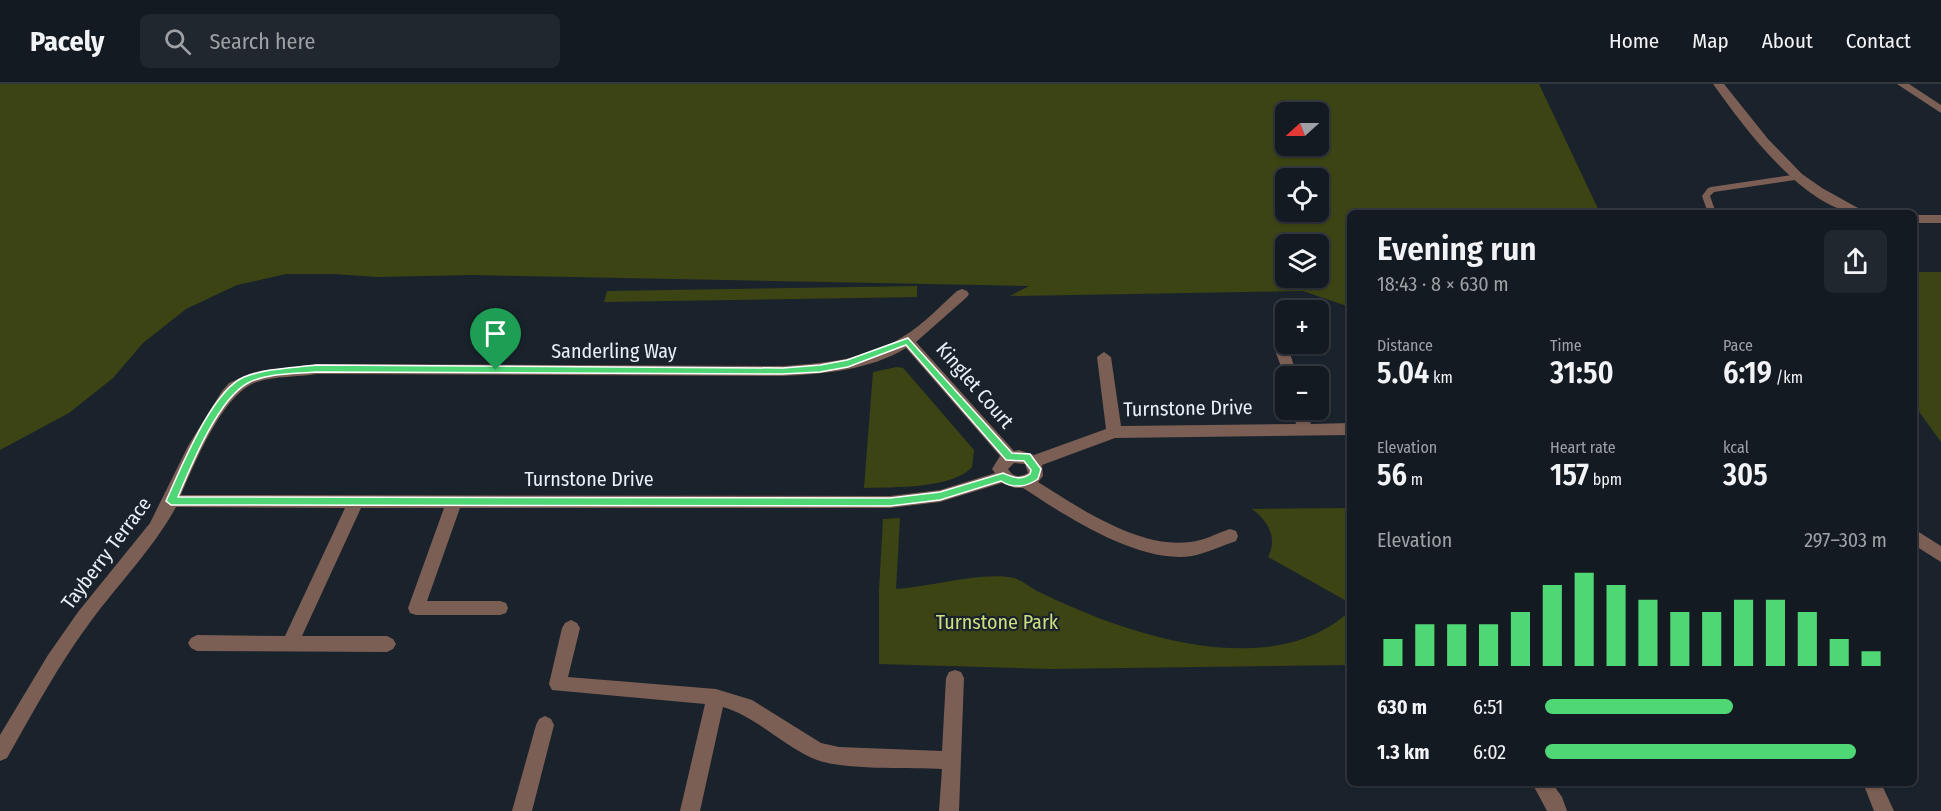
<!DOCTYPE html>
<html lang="en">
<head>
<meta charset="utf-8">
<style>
  :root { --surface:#141a21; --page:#21272e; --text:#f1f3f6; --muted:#9da1a5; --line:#33383f; --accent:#4fd675 }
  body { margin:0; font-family:"Fira Sans Condensed",sans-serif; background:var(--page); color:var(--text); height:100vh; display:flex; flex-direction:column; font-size:22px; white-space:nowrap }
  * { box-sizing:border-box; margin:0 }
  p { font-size:20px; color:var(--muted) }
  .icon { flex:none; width:33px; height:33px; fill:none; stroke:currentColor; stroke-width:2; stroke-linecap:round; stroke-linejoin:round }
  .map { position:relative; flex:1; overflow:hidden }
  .panel { position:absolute; left:1347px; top:126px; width:570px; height:576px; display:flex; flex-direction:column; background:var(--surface); border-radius:9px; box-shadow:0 2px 4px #0004,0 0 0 2px var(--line) }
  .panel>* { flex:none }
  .needle { width:39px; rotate:249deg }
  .buttons { position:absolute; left:1275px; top:18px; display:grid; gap:12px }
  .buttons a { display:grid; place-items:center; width:54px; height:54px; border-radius:9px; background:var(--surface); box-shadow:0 2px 4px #0004,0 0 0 2px var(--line); font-size:30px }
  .pin { position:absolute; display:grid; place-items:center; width:51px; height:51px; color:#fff; margin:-62px -26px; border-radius:50% 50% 50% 0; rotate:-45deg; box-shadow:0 0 6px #0007 }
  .pin .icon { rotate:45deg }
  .round { display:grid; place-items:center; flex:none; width:63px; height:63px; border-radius:9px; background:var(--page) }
  .headline { display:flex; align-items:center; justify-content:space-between; height:102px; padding:0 30px }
  h1 { font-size:33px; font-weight:600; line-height:45px }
  .figures { display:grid; grid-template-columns:repeat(3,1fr); gap:9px; height:102px; padding:6px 30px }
  .figures div { display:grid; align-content:center }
  .figures b { font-size:30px; font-weight:600 }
  .figures small { font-size:16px; font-weight:400 }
  .figures p { font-size:16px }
  .chart { height:168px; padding:12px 30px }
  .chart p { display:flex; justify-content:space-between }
  .chart svg { width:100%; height:108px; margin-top:6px; stroke:var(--accent); stroke-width:6 }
  ul { padding:0 30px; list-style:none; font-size:20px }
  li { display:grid; grid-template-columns:96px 72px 1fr; align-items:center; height:45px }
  li i { height:15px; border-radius:8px; background:var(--accent) }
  header { display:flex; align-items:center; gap:36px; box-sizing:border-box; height:84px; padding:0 30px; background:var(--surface); border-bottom:2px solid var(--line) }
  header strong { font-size:28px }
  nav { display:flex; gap:33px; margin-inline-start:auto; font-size:21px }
  .search { width:420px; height:54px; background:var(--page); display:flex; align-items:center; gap:15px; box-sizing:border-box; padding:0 21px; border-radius:9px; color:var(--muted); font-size:22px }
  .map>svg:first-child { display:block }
  .green { fill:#3d4413; fill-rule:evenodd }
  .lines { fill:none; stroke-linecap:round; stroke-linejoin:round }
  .service { fill:#7b5e54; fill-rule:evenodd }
  .minor { fill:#7b5e54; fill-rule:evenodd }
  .route { fill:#4fd675; stroke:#fff; stroke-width:1.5; fill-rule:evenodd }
  .labels { text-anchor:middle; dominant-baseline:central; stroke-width:4.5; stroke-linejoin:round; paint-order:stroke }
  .street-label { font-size:20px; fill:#e8eff5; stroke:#1a232c }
  .park-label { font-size:20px; fill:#cedf7e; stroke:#1a232c }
</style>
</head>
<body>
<header>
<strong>Pacely</strong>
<div class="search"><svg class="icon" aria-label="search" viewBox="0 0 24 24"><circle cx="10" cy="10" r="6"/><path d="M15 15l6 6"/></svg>Search here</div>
<nav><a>Home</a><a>Map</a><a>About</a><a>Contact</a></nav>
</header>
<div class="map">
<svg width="1941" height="727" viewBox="0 0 1941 727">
  <rect width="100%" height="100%" fill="#1a232c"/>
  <g class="green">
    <path d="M0,0H1539L1600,129H1350V223L1303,207L1010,212L1029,202L471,191L377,193L334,190H286L237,201L186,225L143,259L113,294L69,329L0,366ZM1318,28V62H1286V28ZM1318,94V128H1286V94ZM1318,160V194H1286V160Z"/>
    <polygon points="1914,188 1941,188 1941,358 1920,329 1914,312"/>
    <polygon points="917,202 917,213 604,218 607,207"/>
    <path d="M897,283L903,284L911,293L974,366L972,383C952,405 893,403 864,404L873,288Z"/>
    <path d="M1350,424V519L1268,473C1278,453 1268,437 1252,425Z"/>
    <path d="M900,434L896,505C930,503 983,487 1014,494C1021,496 1030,503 1037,507C1051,514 1065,520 1079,526C1157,559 1280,592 1350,527V581L1049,585L879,580V506L883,435Z"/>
  </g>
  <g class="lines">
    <polygon class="service" points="1799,90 1803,93 1802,95 1714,108 1710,112 1716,129 1708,129 1702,112 1708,104 1711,103"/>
    <g class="minor">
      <path d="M1713,0H1724L1768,55L1802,90L1822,104L1867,129C1861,129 1854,130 1849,128C1797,115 1743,42 1713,0Z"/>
      <polygon points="1897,0 1909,0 1941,21 1941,29"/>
      <rect x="1914" y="131" width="27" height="8"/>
      <path d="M962,205L967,207L969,210L967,213L916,258L1014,367L1019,366L1034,371L1106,345L1097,273L1104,268L1111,273L1121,342L1296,340L1292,326H1306L1311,340L1350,339V351L1115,354L1042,381L1043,392L1038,398C1079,424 1140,465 1190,458C1204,457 1217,449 1230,445L1236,447L1238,452L1236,457C1221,462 1207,469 1192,472C1138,480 1066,432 1023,404H1015L1002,399L940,418L890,424H460L427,517H500L506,519L508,524L506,529L500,531H416L410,529L408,524L444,424H361L302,552H387L393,555L396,560L393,565L387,568L197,567L191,564L188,559L191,554L197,551L285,552L345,424L176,423C153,465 119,499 91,537C59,580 33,628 7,674L0,677V651L48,571L78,528L150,439L188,362L222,307L229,299L255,288L317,280L783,282C825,279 868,276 904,252C924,240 940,222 957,207ZM906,264L1000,372L992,385L995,389L940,406L890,412L181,411C195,379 223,309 257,298C275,292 298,293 317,290L783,292C824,290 870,286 906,264ZM1014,379L1025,380L1028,389C1019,394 1013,393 1008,385Z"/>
      <polygon points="1283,264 1290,269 1297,292 1286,292 1286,296 1276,269"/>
      <polygon points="1914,445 1941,462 1941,478 1914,461"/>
      <path d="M571,536L577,539L580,544L568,593L716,605L752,616L821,659L839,663L942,667L946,594L949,588L955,586L961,588L964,594L959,727H939L942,685C909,683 839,687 812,674C780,659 756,633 723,623L700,727H680L705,620L552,606L549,600L562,544L565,539Z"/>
      <polygon points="545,632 551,635 554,641 532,727 512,727 536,641 539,635"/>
      <polygon points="1532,699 1552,699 1562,713 1567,727 1547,727"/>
      <polygon points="1863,699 1881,699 1894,727 1874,727"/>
    </g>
  </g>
  <path class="route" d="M908,254L1012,369L1030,370L1041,385L1038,395C1027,403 1013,405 1001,397L940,416L890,422L171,421L166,417C180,386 212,306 244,293C267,284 292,284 316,281L783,284L820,281L847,276ZM906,261L1006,376L1024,377L1031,386L1030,390C1020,397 1013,393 1003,389L940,408L890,414L178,413C191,382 218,315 248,299C267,289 295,290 316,288L783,290L820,288L848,283Z"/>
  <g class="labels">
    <g class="street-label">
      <text x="614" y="267">Sanderling Way</text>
      <text transform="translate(975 301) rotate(49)">Kinglet Court</text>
      <text transform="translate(1188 324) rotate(-1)">Turnstone Drive</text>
      <text x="589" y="395">Turnstone Drive</text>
      <text transform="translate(106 469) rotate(-53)">Tayberry Terrace</text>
    </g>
    <g class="park-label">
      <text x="997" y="538">Turnstone Park</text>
    </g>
  </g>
</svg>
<div class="buttons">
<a><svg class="needle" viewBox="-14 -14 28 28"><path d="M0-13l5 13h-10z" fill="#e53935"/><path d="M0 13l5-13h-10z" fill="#9da1a5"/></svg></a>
<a><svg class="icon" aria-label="locate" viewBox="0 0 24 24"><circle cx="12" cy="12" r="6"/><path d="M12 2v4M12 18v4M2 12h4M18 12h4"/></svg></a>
<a><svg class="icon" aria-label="layers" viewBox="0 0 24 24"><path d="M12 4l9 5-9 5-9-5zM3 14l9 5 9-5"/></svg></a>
<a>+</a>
<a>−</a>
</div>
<div class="pin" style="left:496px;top:286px;background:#1e9e55"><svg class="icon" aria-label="arrive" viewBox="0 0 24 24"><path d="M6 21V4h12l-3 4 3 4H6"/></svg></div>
<section class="panel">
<div class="headline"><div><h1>Evening run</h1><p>18:43 · 8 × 630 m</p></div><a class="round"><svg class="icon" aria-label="share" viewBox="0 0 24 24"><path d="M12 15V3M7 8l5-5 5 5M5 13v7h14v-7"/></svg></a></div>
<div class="figures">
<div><p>Distance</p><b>5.04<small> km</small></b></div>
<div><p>Time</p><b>31:50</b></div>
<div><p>Pace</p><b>6:19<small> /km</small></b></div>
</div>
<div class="figures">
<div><p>Elevation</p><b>56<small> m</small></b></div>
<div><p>Heart rate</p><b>157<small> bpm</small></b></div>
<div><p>kcal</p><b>305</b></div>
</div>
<div class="chart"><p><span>Elevation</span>297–303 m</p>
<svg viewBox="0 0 160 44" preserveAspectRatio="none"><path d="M5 44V33M15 44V27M25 44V27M35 44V27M45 44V22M55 44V11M65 44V6M75 44V11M85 44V17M95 44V22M105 44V22M115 44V17M125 44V17M135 44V22M145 44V33M155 44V38"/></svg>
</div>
<ul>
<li><b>630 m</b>6:51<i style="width:55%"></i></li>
<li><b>1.3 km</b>6:02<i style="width:91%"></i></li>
</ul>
</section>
</div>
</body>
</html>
